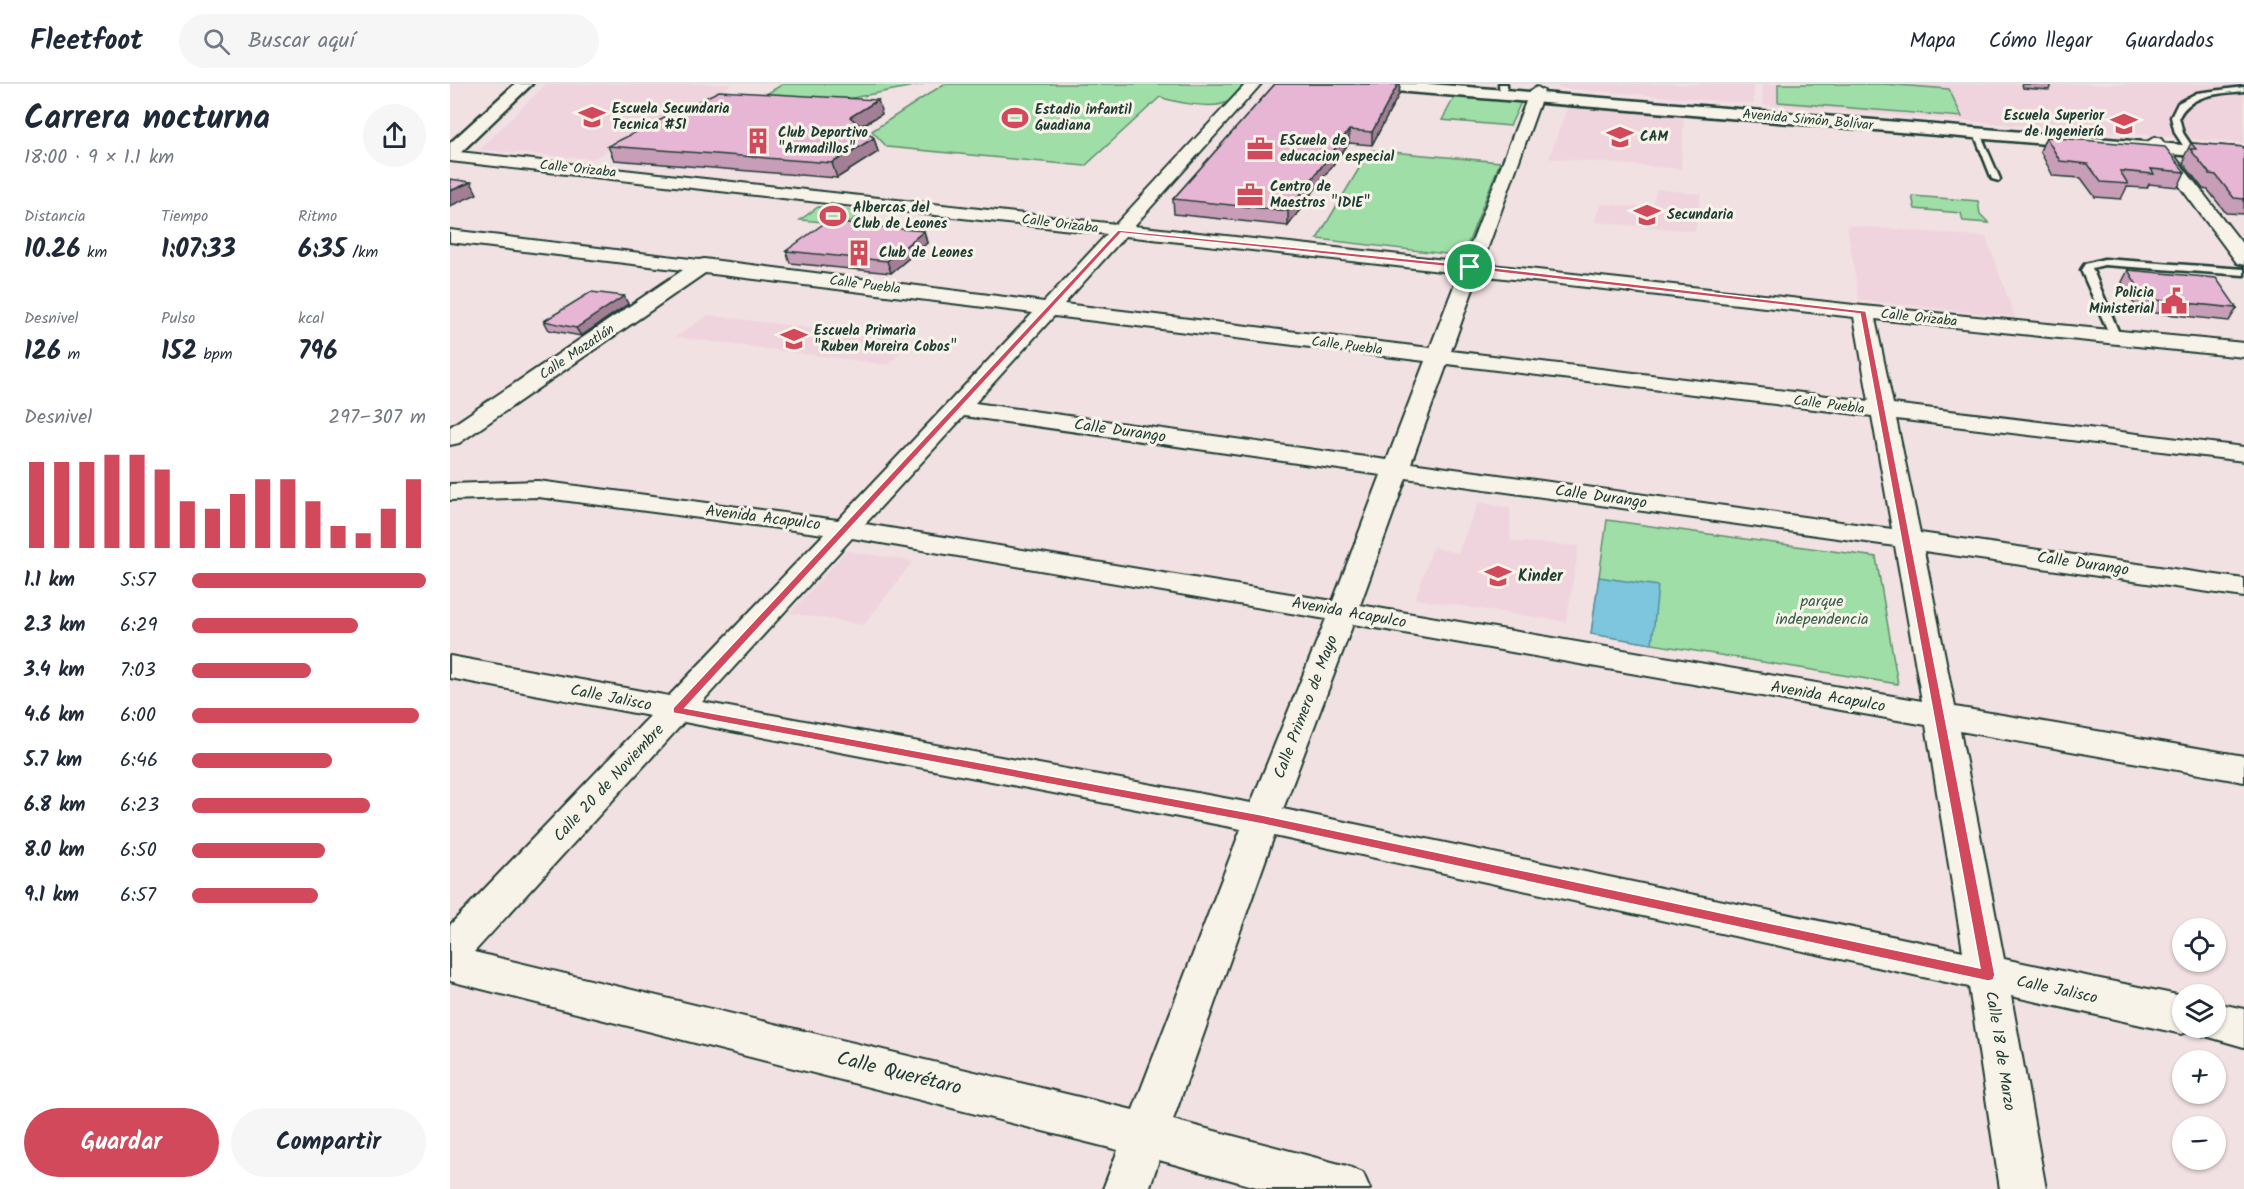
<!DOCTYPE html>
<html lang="es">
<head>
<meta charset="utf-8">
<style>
  :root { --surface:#fff; --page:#f6f6f7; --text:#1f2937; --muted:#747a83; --line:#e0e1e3; --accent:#d1495b }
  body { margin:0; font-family:Kalam,sans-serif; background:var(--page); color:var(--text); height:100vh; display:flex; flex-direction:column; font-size:22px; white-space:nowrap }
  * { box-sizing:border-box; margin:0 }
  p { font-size:20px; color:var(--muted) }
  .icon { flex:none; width:33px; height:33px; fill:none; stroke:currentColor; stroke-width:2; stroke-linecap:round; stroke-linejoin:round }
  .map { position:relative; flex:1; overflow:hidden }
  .details { display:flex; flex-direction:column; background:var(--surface); width:450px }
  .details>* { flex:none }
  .fabs { position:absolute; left:1722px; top:834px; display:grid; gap:12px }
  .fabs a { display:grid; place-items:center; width:54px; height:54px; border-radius:50%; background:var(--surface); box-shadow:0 2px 4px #0004; font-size:30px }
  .pin { position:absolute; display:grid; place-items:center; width:51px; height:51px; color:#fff; margin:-26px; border:3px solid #fff; border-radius:50%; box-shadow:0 2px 6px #0007 }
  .round { display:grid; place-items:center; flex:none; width:63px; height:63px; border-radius:32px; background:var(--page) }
  .head { display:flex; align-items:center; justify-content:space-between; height:102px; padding:0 24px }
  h1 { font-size:33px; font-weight:600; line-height:45px }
  .metrics { display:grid; grid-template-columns:repeat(3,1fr); gap:9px; height:102px; padding:6px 24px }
  .metrics div { display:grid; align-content:center }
  .metrics b { font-size:26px; font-weight:600 }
  .metrics small { font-size:16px; font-weight:400 }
  .metrics p { font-size:16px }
  .chart { height:168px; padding:12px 24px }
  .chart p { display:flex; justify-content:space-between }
  .chart svg { width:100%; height:108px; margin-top:6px; stroke:var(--accent); stroke-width:6 }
  .button { display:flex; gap:12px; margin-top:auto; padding:12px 24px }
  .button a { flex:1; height:69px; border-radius:36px; background:var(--accent); color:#fff; font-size:24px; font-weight:600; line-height:69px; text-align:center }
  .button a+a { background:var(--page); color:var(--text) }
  ul { padding:0 24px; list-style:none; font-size:20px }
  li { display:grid; grid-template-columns:96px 72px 1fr; align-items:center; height:45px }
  li i { height:15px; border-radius:8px; background:var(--accent) }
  header { display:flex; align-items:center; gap:36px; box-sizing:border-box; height:84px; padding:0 30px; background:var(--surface); border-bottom:2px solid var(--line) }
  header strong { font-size:28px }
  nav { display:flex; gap:33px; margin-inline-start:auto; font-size:21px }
  .search { width:420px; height:54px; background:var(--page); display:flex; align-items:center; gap:15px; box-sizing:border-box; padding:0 21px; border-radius:33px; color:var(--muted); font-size:22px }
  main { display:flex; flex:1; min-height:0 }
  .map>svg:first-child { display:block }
  .built { fill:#efd4de }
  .green { fill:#9fdea7; stroke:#5f8e6e; stroke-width:1.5 }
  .water { fill:#7dc6de; stroke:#578f9a; stroke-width:1.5 }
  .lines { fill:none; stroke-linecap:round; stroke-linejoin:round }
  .service-casing { stroke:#1f3d34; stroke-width:5 }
  .minor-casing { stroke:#1f3d34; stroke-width:4 }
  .tertiary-casing { stroke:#1f3d34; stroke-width:5 }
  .secondary-casing { stroke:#1f3d34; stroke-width:5 }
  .service { fill:#f7f3e8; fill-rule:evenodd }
  .minor { fill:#f7f3e8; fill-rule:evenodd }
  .tertiary { fill:#f7f3e8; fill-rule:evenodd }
  .secondary { fill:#f7f3e8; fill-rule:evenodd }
  .wall { fill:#c89db7; stroke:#1f3d34; stroke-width:1.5 }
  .shaded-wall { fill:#a27f95; stroke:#1f3d34; stroke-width:1.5 }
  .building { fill:#e8b6d5; stroke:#1f3d34; stroke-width:1.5 }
  .route { fill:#d1495b; stroke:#fff; stroke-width:1.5; fill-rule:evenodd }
  .labels { text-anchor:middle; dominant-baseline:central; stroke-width:6; stroke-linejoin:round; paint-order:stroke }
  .far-poi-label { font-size:14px; font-weight:bold; fill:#1f3d34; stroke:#f7f3e8; text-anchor:start }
  .far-street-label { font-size:14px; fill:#1f3d34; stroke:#f7f3e8 }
  .street-label { font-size:16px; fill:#1f3d34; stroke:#f7f3e8 }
  .poi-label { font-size:16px; font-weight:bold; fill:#1f3d34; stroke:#f7f3e8; text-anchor:start }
  .park-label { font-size:16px; fill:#395d4b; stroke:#f7f3e8 }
  .near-street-label { font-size:20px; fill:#1f3d34; stroke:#f7f3e8 }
</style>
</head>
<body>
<header>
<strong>Fleetfoot</strong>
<div class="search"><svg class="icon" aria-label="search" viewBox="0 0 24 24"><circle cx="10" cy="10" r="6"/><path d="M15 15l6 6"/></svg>Buscar aquí</div>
<nav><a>Mapa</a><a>Cómo llegar</a><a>Guardados</a></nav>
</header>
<main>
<section class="details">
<div class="head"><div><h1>Carrera nocturna</h1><p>18:00 · 9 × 1.1 km</p></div><a class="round"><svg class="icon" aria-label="share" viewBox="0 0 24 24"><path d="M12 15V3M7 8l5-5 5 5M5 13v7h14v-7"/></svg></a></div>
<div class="metrics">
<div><p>Distancia</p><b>10.26<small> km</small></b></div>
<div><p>Tiempo</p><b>1:07:33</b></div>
<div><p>Ritmo</p><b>6:35<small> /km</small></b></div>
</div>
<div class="metrics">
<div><p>Desnivel</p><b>126<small> m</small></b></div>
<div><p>Pulso</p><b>152<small> bpm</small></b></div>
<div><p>kcal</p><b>796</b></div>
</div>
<div class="chart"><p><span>Desnivel</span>297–307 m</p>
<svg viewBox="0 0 160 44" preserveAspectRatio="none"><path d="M5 44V9M15 44V9M25 44V9M35 44V6M45 44V6M55 44V12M65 44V25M75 44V28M85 44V22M95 44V16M105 44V16M115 44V25M125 44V35M135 44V38M145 44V28M155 44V16"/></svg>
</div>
<ul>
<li><b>1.1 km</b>5:57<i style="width:100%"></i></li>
<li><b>2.3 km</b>6:29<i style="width:71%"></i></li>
<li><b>3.4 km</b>7:03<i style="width:51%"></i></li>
<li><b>4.6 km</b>6:00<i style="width:97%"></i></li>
<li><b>5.7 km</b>6:46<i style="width:60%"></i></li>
<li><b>6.8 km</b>6:23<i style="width:76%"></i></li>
<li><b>8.0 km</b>6:50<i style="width:57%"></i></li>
<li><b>9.1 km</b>6:57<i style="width:54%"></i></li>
</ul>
<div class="button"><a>Guardar</a><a>Compartir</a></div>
</section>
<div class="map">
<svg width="1794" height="1105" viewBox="0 0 1794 1105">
  <rect width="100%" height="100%" fill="#f2e1e2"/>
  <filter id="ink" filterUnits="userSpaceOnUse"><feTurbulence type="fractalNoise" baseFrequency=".0167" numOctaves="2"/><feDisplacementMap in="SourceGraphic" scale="12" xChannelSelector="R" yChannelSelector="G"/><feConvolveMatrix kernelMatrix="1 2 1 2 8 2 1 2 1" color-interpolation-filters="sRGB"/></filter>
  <g filter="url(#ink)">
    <g class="built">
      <polygon points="96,0 283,0 142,75 29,66"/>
      <polygon points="1109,0 1304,0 1304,20 1107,4"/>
      <polygon points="1312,0 1794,0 1794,59 1313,21"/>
      <polygon points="1117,24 1234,33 1231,85 1099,74"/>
      <polygon points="1207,105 1251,110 1245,147 1144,138 1151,120 1201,124"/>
      <polygon points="1397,141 1536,153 1565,233 1409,216"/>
      <polygon points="258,231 461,257 439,281 226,253"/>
      <polygon points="1028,418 1060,424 1060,457 1129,462 1116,538 965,515 983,463 1008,469"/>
      <polygon points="396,467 463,477 414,541 340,529"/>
    </g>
    <g class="green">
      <polygon points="333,0 474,0 402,14 308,15"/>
      <path d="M494,0H794C789,5 783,14 777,18C763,26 724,18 710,13L635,82L437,63L422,47Z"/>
      <polygon points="1328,0 1434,0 1499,5 1512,33 1328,18"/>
      <polygon points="1006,10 1072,16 1060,42 992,36"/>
      <polygon points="920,66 1050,78 1013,172 867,155"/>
      <polygon points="1462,112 1528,117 1530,130 1539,139 1513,137 1511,129 1465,125"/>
      <polygon points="368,123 416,127 397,140 350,136"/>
      <polygon points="1157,436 1426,473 1448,600 1141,550"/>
    </g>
    <polygon class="water" points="1149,493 1208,502 1202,560 1141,550"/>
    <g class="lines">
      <g class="service-casing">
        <g id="service">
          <polygon points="1049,0 1057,0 1057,12 1050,10"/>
          <path d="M1794,3V7C1770,10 1741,9 1729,33L1733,49L1745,67L1738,69L1725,49L1721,33L1728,19L1747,9Z"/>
          <polygon points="1523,47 1530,49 1550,95 1549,97 1542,95"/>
          <polygon points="1654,175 1794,185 1794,191 1654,181 1642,184 1671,254 1666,257 1661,254 1631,186 1635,180"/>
        </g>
      </g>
      <g class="minor-casing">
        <g id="minor">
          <path d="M796,0H811L684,142L1014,178L1080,7L1087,3L1094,7L1032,180L1413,222L1794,259V273L1425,235L1443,320L1794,363V377L1446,335L1470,449L1794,495V513L1474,467L1505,623L1794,672V698L1510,647L1554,875L1732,912V944H1747L1732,950L1561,912L1596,1105H1550L1519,903L824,752L723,1036L897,1082L913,1089L920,1105H814L709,1076L699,1105H653L668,1066L0,897V841L200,632L0,594V572L219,612L374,450L88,413L0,416V400L88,397L388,436L583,229L255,189L9,359L0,361V343L233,186L0,158V146L249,176L254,175L594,218L657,150L0,77V67L666,140ZM675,152L1009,189L980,264L614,220ZM1028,191L1404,233L1419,317L1001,267ZM604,232L975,277L937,376L525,319ZM997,280L1422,332L1442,445L961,379ZM514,332L931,391L883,517L415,440ZM956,394L1445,462L1472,617L910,521ZM402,454L876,535L801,719L252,618ZM903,540L1476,641L1513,867L833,725ZM234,638L791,745L683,1026L24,868Z"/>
          <polygon points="1705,53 1711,55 1794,162 1794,181 1787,179 1697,58"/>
          <polygon points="1766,919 1794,925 1794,963 1752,951 1748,944 1766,944"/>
        </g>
      </g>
      <g class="tertiary-casing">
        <polygon id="tertiary" points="913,0 980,0 1794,66 1794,76 921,5"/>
      </g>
      <g class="secondary-casing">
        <polygon id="secondary" points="65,0 82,0 6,73 0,74 0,59"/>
      </g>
      <use href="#service" class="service"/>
      <use href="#minor" class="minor"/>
      <use href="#tertiary" class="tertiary"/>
      <use href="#secondary" class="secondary"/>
    </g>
    <g class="wall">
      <polygon points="825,0 950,0 949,10 922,61 899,59 838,142 724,130 723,115"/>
      <polygon points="1572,0 1601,0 1599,6 1573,4"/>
      <polygon points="432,30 411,42 424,54 428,68 387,94 164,76 158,62"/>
      <polygon points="1596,53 1735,88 1728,103 1699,100 1697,104 1677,103 1671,115 1645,113 1631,94 1603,92 1590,67"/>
      <polygon points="1741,59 1794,63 1794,130 1776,129 1758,106 1753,105 1733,79 1735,75 1734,73"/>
      <polygon points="474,147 477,159 441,189 340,179 336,167"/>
      <polygon points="1678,186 1787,224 1779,237 1688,227 1672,198"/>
      <polygon points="174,212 178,220 131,252 99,246 94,237"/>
    </g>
    <g class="shaded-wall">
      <polygon points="948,0 950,0 949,10 922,61 922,48"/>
      <polygon points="428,16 432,30 403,46 400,33"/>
      <polygon points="899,46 899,59 838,142 838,127"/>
      <polygon points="424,54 428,68 387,94 382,79"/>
      <polygon points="21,98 27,110 0,122 0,107"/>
      <polygon points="474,147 477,159 441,189 437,177"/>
      <polygon points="174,212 178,220 131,252 126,244"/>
    </g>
    <g class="building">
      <polygon points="825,0 948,0 922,48 899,46 838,127 723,115"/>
      <polygon points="269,7 428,16 400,33 424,54 382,79 158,62"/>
      <polygon points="1596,53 1715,63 1735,88 1701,85 1704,90 1670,87 1678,100 1651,98 1638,80 1610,77"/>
      <polygon points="1741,59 1794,63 1794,115 1784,114 1766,91 1760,90 1740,65 1746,65"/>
      <polygon points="0,95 21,98 0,107"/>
      <polygon points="376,138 474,147 437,177 336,167"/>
      <polygon points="1678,186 1766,194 1787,224 1695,215"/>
      <polygon points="141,208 174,212 126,244 94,237"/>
    </g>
  </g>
  <path class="route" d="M668,146L1020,181L1416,227L1545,891L1543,896L1538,897L812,740L223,629V624ZM671,149L1020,185L1410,230L1530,884L812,731L235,624Z"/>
  <defs>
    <g id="school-bare" transform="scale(2.07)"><path d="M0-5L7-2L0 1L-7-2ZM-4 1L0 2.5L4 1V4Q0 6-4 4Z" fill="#d1495b" stroke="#f7f3e8" stroke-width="2.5" paint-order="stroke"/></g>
    <g id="stadium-bare" transform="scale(2.07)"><path d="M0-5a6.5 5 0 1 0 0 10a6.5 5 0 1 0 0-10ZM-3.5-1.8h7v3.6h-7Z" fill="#d1495b" stroke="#f7f3e8" stroke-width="2.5" paint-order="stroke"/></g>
    <g id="university-bare" transform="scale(2.07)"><path d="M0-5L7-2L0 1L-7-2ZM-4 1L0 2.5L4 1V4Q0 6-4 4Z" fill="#d1495b" stroke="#f7f3e8" stroke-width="2.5" paint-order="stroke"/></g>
    <g id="building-bare" transform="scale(2.07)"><path d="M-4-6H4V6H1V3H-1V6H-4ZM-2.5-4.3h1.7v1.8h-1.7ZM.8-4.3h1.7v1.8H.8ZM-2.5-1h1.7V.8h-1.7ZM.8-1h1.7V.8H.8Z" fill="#d1495b" stroke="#f7f3e8" stroke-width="2.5" paint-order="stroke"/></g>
    <g id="office-bare" transform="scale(2.07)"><path d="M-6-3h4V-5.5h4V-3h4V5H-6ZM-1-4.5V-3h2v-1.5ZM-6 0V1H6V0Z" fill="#d1495b" stroke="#f7f3e8" stroke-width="2.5" paint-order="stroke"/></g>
    <g id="civic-bare" transform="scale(2.07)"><path d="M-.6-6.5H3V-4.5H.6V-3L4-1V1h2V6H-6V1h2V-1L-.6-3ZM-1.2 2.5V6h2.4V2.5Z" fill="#d1495b" stroke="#f7f3e8" stroke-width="2.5" paint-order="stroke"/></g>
  </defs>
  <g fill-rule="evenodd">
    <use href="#school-bare" x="142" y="33"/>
    <use href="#stadium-bare" x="565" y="34"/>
    <use href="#university-bare" x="1674" y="40"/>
    <use href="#school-bare" x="1170" y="53"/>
    <use href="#building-bare" x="308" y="57"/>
    <use href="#office-bare" x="810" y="65"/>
    <use href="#office-bare" x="800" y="111"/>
    <use href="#school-bare" x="1197" y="131"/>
    <use href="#stadium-bare" x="383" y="132"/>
    <use href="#building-bare" x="409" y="169"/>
    <use href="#civic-bare" x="1724" y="217"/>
    <use href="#school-bare" x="344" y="255"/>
    <use href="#school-bare" x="1048" y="492"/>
  </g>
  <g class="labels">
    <g class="far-poi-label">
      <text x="162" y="25">Escuela Secundaria<tspan x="162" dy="16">Tecnica #51</tspan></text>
      <text x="585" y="26">Estadio infantil<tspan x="585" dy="16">Guadiana</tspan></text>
      <text x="1654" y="32" text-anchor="end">Escuela Superior<tspan x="1654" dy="16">de Ingeniería</tspan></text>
      <text x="328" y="49">Club Deportivo<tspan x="328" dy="16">"Armadillos"</tspan></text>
      <text x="1190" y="53">CAM</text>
      <text x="830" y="57">EScuela de<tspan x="830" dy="16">educacion especial</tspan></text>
      <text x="820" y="103">Centro de<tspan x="820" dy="16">Maestros "IDIE"</tspan></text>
      <text x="403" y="124">Albercas del<tspan x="403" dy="16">Club de Leones</tspan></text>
      <text x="1217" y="131">Secundaria</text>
      <text x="429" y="169">Club de Leones</text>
      <text x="1704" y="209" text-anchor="end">Policia<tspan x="1704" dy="16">Ministerial</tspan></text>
      <text x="364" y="247">Escuela Primaria<tspan x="364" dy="16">"Ruben Moreira Cobos"</tspan></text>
    </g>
    <g class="far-street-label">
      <text transform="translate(1358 36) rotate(5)">Avenida Simón Bolívar</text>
      <text transform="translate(128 85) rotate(6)">Calle Orizaba</text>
      <text transform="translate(610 140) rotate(7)">Calle Orizaba</text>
      <text transform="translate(415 201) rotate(7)">Calle Puebla</text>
      <text transform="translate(1469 234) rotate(6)">Calle Orizaba</text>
      <text transform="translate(897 262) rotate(7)">Calle Puebla</text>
      <text transform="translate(127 268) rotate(-34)">Calle Mazatlán</text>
      <text transform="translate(1379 321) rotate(7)">Calle Puebla</text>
    </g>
    <g class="street-label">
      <text transform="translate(670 347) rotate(8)">Calle Durango</text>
      <text transform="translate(1151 413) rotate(8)">Calle Durango</text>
      <text transform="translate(313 434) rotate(7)">Avenida Acapulco</text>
      <text transform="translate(1633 480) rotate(8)">Calle Durango</text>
      <text transform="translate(899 529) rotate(10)">Avenida Acapulco</text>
      <text transform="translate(1378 613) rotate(10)">Avenida Acapulco</text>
      <text transform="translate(161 614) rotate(11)">Calle Jalisco</text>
      <text transform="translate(856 623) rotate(-69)">Calle Primero de Mayo</text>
      <text transform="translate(159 699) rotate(-47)">Calle 20 de Noviembre</text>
      <text transform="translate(1607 906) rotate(12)">Calle Jalisco</text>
      <text transform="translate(1550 967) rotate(81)">Calle 18 de Marzo</text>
    </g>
    <g class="poi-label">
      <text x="1068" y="492">Kinder</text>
    </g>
    <g class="park-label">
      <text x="1372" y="517">parque<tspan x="1372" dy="18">independencia</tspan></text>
    </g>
    <g class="near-street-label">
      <text transform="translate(449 990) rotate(14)">Calle Querétaro</text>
    </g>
  </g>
</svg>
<div class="fabs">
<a><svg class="icon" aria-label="locate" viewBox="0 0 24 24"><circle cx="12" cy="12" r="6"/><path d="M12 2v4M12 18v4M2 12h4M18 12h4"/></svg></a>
<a><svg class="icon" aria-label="layers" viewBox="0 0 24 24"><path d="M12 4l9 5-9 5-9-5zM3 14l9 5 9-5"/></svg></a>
<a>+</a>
<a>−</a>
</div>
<div class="pin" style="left:1020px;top:183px;background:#1e9e55"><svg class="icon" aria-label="arrive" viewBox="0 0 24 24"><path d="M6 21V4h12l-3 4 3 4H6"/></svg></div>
</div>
</main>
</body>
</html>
